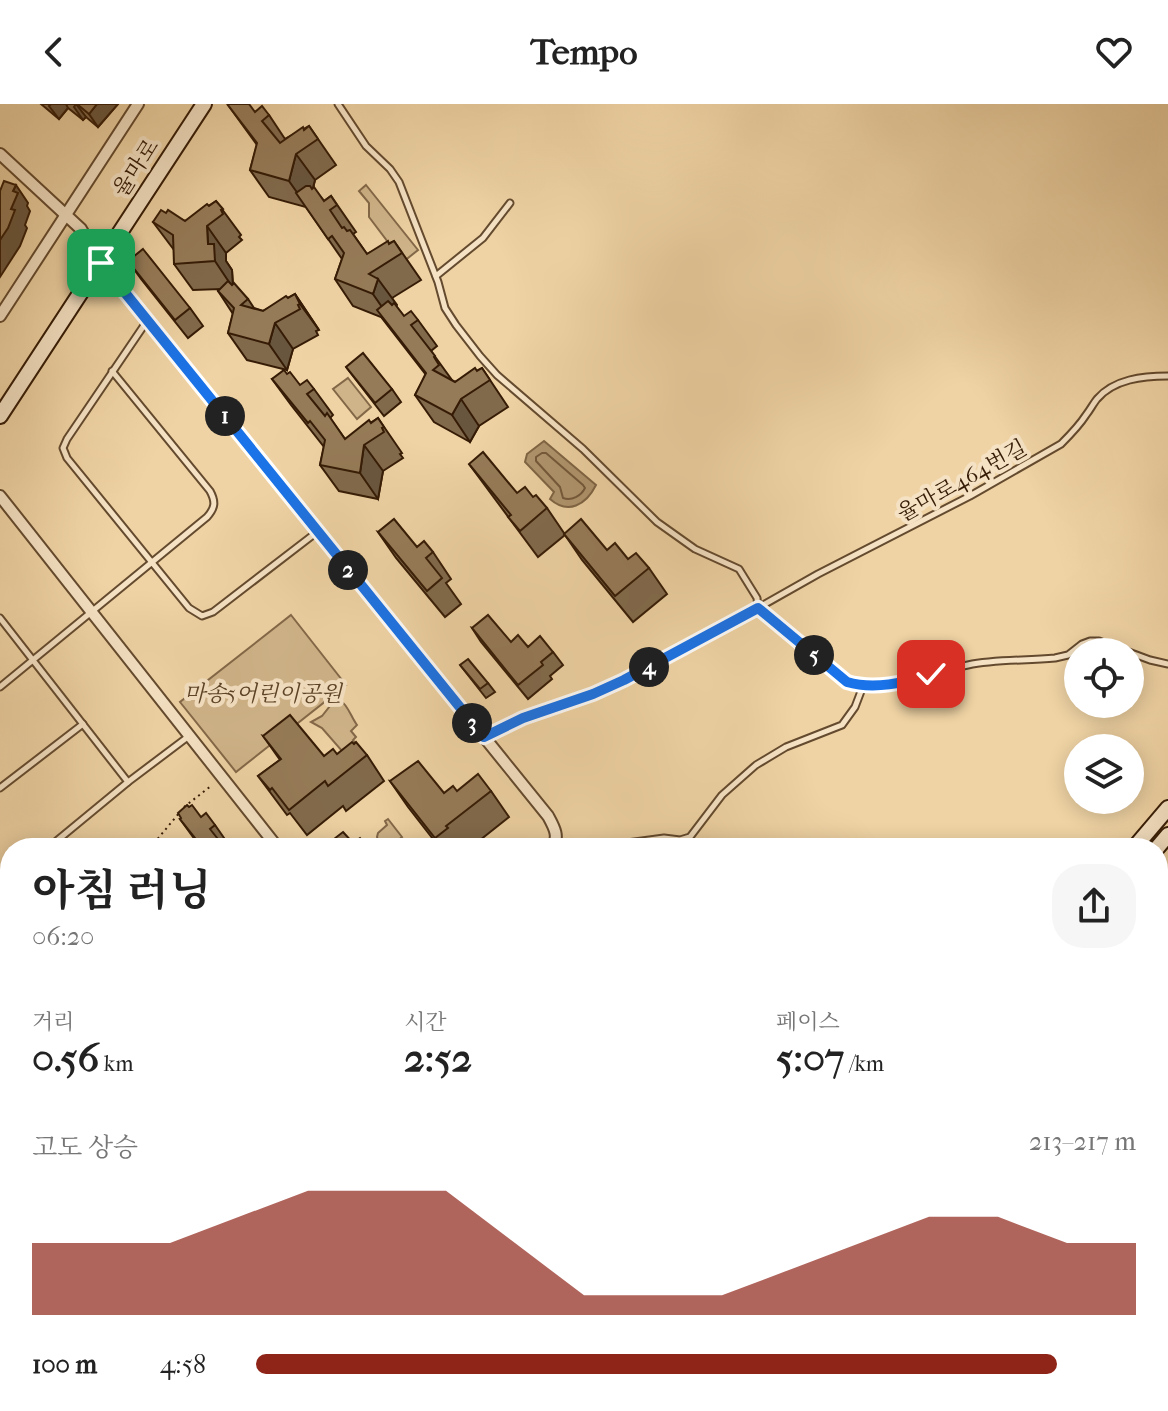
<!DOCTYPE html>
<html lang="ko">
<head>
<meta charset="utf-8">
<style>
  :root { --surface:#fff; --page:#f6f6f6; --text:#222; --muted:#767676; --accent:#8f2418 }
  body { margin:0; font-family:"IM FELL French Canon","Noto Serif KR",serif; background:var(--page); color:var(--text); height:100vh; display:flex; flex-direction:column; font-size:30px; white-space:nowrap }
  * { box-sizing:border-box; margin:0 }
  p { font-size:26px; color:var(--muted) }
  .icon { flex:none; width:44px; height:44px; fill:none; stroke:currentColor; stroke-width:2; stroke-linecap:round; stroke-linejoin:round }
  .map { position:relative; flex:1; overflow:hidden }
  .drawer { position:absolute; left:0px; top:734px; width:1168px; height:574px; display:flex; flex-direction:column; background:var(--surface); border-radius:32px 32px 0 0; box-shadow:0 4px 20px #0003 }
  .drawer>* { flex:none }
  .controls { position:absolute; left:1064px; top:534px; display:grid; gap:16px }
  .controls a { display:grid; place-items:center; width:80px; height:80px; border-radius:50%; background:var(--surface); box-shadow:0 4px 20px #0003; font-size:40px }
  .pin { position:absolute; display:grid; place-items:center; width:68px; height:68px; color:#fff; margin:-34px; border-radius:16px; box-shadow:0 4px 12px #0006 }
  .km { position:absolute; width:40px; height:40px; margin:-20px; border-radius:50%; background:#222; color:#fff; font-size:22px; line-height:40px; text-align:center }
  .round { display:grid; place-items:center; flex:none; width:84px; height:84px; border-radius:32px; background:var(--page) }
  .headline { display:flex; align-items:center; justify-content:space-between; height:136px; padding:0 32px }
  h1 { font-size:44px; font-weight:700; line-height:60px }
  .metrics { display:grid; grid-template-columns:repeat(3,1fr); gap:12px; height:136px; padding:8px 32px }
  .metrics div { display:grid; align-content:center }
  .metrics b { font-size:40px; font-weight:700 }
  .metrics small { font-size:22px; font-weight:400 }
  .metrics p { font-size:22px }
  .chart { height:224px; padding:16px 32px }
  .chart p { display:flex; justify-content:space-between }
  .chart svg { width:100%; height:144px; margin-top:8px; fill:var(--accent); opacity:.7 }
  ul { padding:0 32px; list-style:none; font-size:26px }
  li { display:grid; grid-template-columns:128px 96px 1fr; align-items:center; height:60px }
  li i { height:20px; border-radius:10px; background:var(--accent) }
  header { display:flex; justify-content:space-between; align-items:center; height:104px; padding:0 32px; background:var(--surface); font-size:36px; font-weight:700 }
  .map>svg:first-child { display:block }
  .green { fill:#d0b489; stroke:#836848; stroke-width:2 }
  .water { fill:#b0956e; stroke:#7f6544; stroke-width:2 }
  .lines { fill:none; stroke-linecap:round; stroke-linejoin:round }
  .shore { stroke:#73583a; stroke-width:2 }
  .lane-casing { stroke:#644a2e; stroke-width:9 }
  .street-casing { stroke:#644a2e; stroke-width:14 }
  .secondary-casing { stroke:#361c06; stroke-width:18 }
  .primary-casing { stroke:#361c06; stroke-width:20 }
  .path { stroke:#361c06; stroke-width:2; stroke-dasharray:2 4; stroke-linecap:butt }
  .lane { stroke:#f5e2c4; stroke-width:5 }
  .street { stroke:#f5e2c4; stroke-width:10 }
  .secondary { stroke:#f5e2c4; stroke-width:14 }
  .primary { stroke:#efd3a4; stroke-width:16 }
  .wall { fill:#816a4c; stroke:#361c06; stroke-width:2 }
  .shaded-wall { fill:#69563e; stroke:#361c06; stroke-width:2 }
  .building { fill:#967b58; stroke:#361c06; stroke-width:2 }
  .route-casing { stroke:#fff; stroke-width:16 }
  .route { stroke:#1a73e8; stroke-width:10 }
  .labels { text-anchor:middle; dominant-baseline:central; stroke-width:8; stroke-linejoin:round; paint-order:stroke }
  .street-label { font-size:22px; fill:#361c06; stroke:#f5e2c4 }
  .park-label { font-size:22px; font-style:italic; fill:#5c4227; stroke:#f5e2c4 }
</style>
</head>
<body>
<header><svg class="icon" aria-label="back" viewBox="0 0 24 24"><path d="M15 5l-7 7 7 7"/></svg>Tempo<svg class="icon" aria-label="heart" viewBox="0 0 24 24"><path d="M12 20l-8-8c-3-5 5-10 8-4 3-6 11-1 8 4z"/></svg></header>
<div class="map">
<svg width="1168" height="1307" viewBox="0 0 1168 1307">
  <rect width="100%" height="100%" fill="#efd3a4"/>
  <filter id="stains"><feTurbulence type="fractalNoise" baseFrequency=".0025" numOctaves="4"/><feColorMatrix values="0 0 0 0 .2 0 0 0 0 .09 0 0 0 0 .02 0 0 0 .5 -.17"/></filter>
  <radialGradient id="worn" r=".72"><stop offset=".6" stop-color="#630" stop-opacity="0"/><stop offset="1" stop-color="#630" stop-opacity=".3"/></radialGradient>
  <g class="green">
    <polygon points="366,81 418,146 403,158 369,113 369,99 359,87"/>
    <polygon points="348,274 371,303 357,315 333,285"/>
    <polygon points="291,511 346,581 236,668 180,598"/>
    <path d="M340,596C348,601 351,613 357,621L351,627L356,633L353,636L359,644L342,647L322,624L311,618L322,612L334,597Z"/>
    <polygon points="388,715 402,733 394,740 397,744 381,744 377,733 378,729 387,721 385,717"/>
    <polygon points="0,1187 10,1203 10,1298 70,1298 77,1307 0,1307"/>
    <polygon points="172,1298 383,1298 380,1307 181,1307"/>
  </g>
  <path class="water" d="M544,337L596,381C586,401 568,411 550,395L554,388L525,358L527,350Z"/>
  <g class="lines">
    <path class="shore" d="M542,349H546L583,381L585,384C581,392 572,397 563,394L560,383L536,357V353Z"/>
    <g class="lane-casing">
      <g id="lane">
        <path d="M338,0L366,42L390,65L399,78L438,178L445,204L456,221L480,252L497,271L583,345L657,418L695,445L739,465L757,494L758,504L847,578C887,590 929,569 968,561C996,555 1026,557 1055,554L1068,551L1082,540L1090,537H1099L1150,556L1168,560"/>
        <polyline points="436,172 483,134 510,99"/>
        <polyline points="147,217 67,335 63,344 67,354 189,504 202,512 213,508 317,428"/>
        <polyline points="0,514 128,678"/>
        <path d="M0,583L207,413C215,404 216,398 210,387L112,267"/>
        <path d="M484,632L523,614L593,590L624,576L758,504L818,470L970,392L1061,340C1070,331 1079,322 1086,311C1090,306 1093,300 1097,295C1114,275 1143,272 1168,272"/>
        <polyline points="0,684 83,620"/>
        <polyline points="48,744 128,678 189,632"/>
        <polyline points="608,744 627,739 664,734 680,736 690,733 722,691 756,661 786,643 842,621 855,603 863,582"/>
        <polyline points="0,784 10,775"/>
        <polyline points="1085,1298 1088,1307"/>
        <polyline points="388,1307 390,1298"/>
      </g>
    </g>
    <g class="street-casing">
      <g id="street">
        <path d="M0,50L81,125L101,159L548,712C554,723 560,733 552,744"/>
        <polyline points="0,212 138,0"/>
        <polyline points="0,392 278,744"/>
      </g>
    </g>
    <g class="secondary-casing">
      <g id="secondary">
        <polyline points="0,312 204,0"/>
        <polyline points="1134,744 1168,704"/>
        <polyline points="1157,744 1168,731"/>
        <polyline points="90,1298 94,1307"/>
        <polyline points="553,1307 563,1298"/>
        <polyline points="577,1307 586,1298"/>
      </g>
    </g>
    <g class="primary-casing">
      <g id="primary">
        <polyline points="0,1052 10,1075"/>
        <polyline points="0,1086 10,1105"/>
        <polyline points="0,1130 10,1151"/>
        <polyline points="103,1298 111,1307"/>
        <polyline points="135,1298 143,1307"/>
        <polyline points="156,1298 166,1307"/>
      </g>
    </g>
    <g class="path">
      <polyline points="184,703 211,682"/>
      <polyline points="150,744 180,708"/>
      <polyline points="0,854 10,848"/>
      <polyline points="0,1182 10,1198"/>
      <polyline points="0,1244 10,1251"/>
      <polyline points="0,1288 10,1278"/>
      <polyline points="42,1298 45,1307"/>
      <polyline points="190,1298 198,1307"/>
      <polyline points="324,1298 325,1307"/>
      <polyline points="358,1307 361,1298"/>
    </g>
    <use href="#lane" class="lane"/>
    <use href="#street" class="street"/>
    <use href="#secondary" class="secondary"/>
    <use href="#primary" class="primary"/>
  </g>
  <g class="wall">
    <polygon points="41,0 118,0 98,23 86,13 83,16 68,4 59,15"/>
    <polygon points="228,1 269,11 285,35 309,22 336,61 315,76 313,84 324,97 331,92 356,128 353,130 367,150 394,137 421,176 392,194 396,202 404,212 418,216 437,242 431,247 452,276 455,278 482,264 508,303 479,322 470,338 434,318 415,291 426,271 381,213 353,202 335,175 342,155 306,103 269,93 250,66 257,41"/>
    <polygon points="216,97 241,131 239,133 242,136 226,149 226,157 232,166 233,181 248,195 254,204 263,207 295,190 319,226 316,227 318,231 293,245 287,266 247,256 228,229 233,210 218,187 220,185 193,186 174,160 174,146 153,118 166,109 185,117"/>
    <polygon points="128,157 190,204 203,222 188,234 141,175"/>
    <polygon points="346,263 392,285 401,298 384,312"/>
    <polygon points="287,270 300,281 314,285 333,311 330,314 345,335 378,314 402,349 400,350 403,354 383,367 378,395 339,387 320,361 324,343 291,301 272,275"/>
    <polygon points="469,360 517,389 533,393 547,404 564,429 649,464 667,490 633,518 582,456 565,431 538,453"/>
    <polygon points="378,428 433,448 451,475 446,479 461,500 445,513 396,454"/>
    <polygon points="472,524 511,538 553,548 563,561 550,572 552,575 528,595 481,538"/>
    <polygon points="460,561 488,579 495,588 486,594"/>
    <polygon points="263,632 324,652 337,650 367,651 384,677 346,707 343,702 307,731 290,709 287,711 258,672 280,656"/>
    <polygon points="390,677 444,689 457,687 491,687 509,713 470,744 440,744 408,703"/>
    <polygon points="201,713 215,721 231,744 201,744 180,715"/>
  </g>
  <g class="shaded-wall">
    <polygon points="51,0 66,0 68,4 59,15 49,2"/>
    <polygon points="76,0 86,13 83,16 74,3"/>
    <polygon points="97,0 118,0 98,23 89,10"/>
    <polygon points="296,50 315,76 308,104 289,77"/>
    <polygon points="16,81 28,99 27,102 30,107 25,121 27,124 20,142 0,173 0,136 11,105 13,87"/>
    <polygon points="207,122 226,149 226,157 232,166 233,184 215,157 208,140"/>
    <polygon points="378,175 397,201 391,216 373,190"/>
    <polygon points="295,190 319,226 300,200"/>
    <polygon points="275,219 293,245 287,266 269,240"/>
    <polygon points="461,295 479,322 470,338 452,311"/>
    <polygon points="364,341 383,367 378,395 360,369"/>
  </g>
  <g class="building">
    <polygon points="77,0 97,0 89,10"/>
    <polygon points="229,0 249,0 255,8 262,2 269,11 262,17 280,39 303,23 304,26 309,22 318,35 296,50 289,77 250,66 257,39 228,1"/>
    <polygon points="4,77 16,81 13,87 18,89 11,105 15,106 8,124 0,136 0,87"/>
    <polygon points="306,82 310,82 312,85 314,83 324,97 331,92 337,101 330,106 342,124 344,123 347,127 350,126 367,150 388,137 389,140 394,137 402,149 369,170 378,175 373,190 335,175 344,149 332,132 328,135 296,89"/>
    <polygon points="216,97 223,105 221,106 223,110 207,122 208,140 214,140 215,157 174,160 173,131 153,118 161,106 166,109 168,106 185,117 207,100 209,102"/>
    <polygon points="143,145 190,204 175,216 128,157"/>
    <polygon points="228,177 232,181 234,179 248,195 241,201 263,207 286,192 288,194 295,190 300,200 298,201 300,205 275,219 269,240 228,229 234,204 218,187"/>
    <polygon points="388,197 392,201 394,199 404,212 411,207 418,216 411,221 435,252 434,253 439,261 433,266 455,278 475,264 477,267 482,264 490,276 461,295 452,311 415,291 426,269 377,206"/>
    <polygon points="363,249 392,285 375,299 346,263"/>
    <polygon points="284,266 287,270 290,268 300,281 307,276 314,285 307,290 325,312 327,309 345,335 369,316 371,319 378,314 384,323 382,324 384,328 364,341 360,369 320,361 325,336 310,317 308,319 272,275"/>
    <polygon points="483,348 517,389 525,383 533,393 536,391 547,404 520,427 508,413 511,411 469,360"/>
    <polygon points="394,415 417,443 424,437 433,448 426,454 442,474 427,487 378,428"/>
    <polygon points="581,415 607,446 615,439 628,455 636,449 649,464 615,492 564,430"/>
    <polygon points="488,511 511,538 518,531 528,543 540,532 553,548 541,558 543,561 518,581 472,524"/>
    <polygon points="468,555 488,579 480,585 460,561"/>
    <polygon points="290,611 324,652 333,645 337,650 352,638 354,640 356,638 367,651 328,682 325,677 289,706 272,684 270,686 258,672 281,655 263,632"/>
    <polygon points="418,657 444,689 453,682 457,687 478,670 491,687 446,722 448,724 435,734 390,677"/>
    <polygon points="187,701 189,703 192,701 201,713 206,709 215,721 210,725 225,744 203,744 180,715 181,714 178,709"/>
    <polygon points="343,728 353,739 360,734 369,744 326,744 325,742"/>
    <polygon points="10,841 10,856 6,843"/>
  </g>
  <g class="lines">
    <g class="route-casing">
      <path id="route" d="M101,159L484,633L523,614L593,590L624,576L758,504L847,578C874,586 904,579 931,570"/>
    </g>
    <use href="#route" class="route"/>
  </g>
  <g class="labels">
    <g class="street-label">
      <text transform="translate(136 64) rotate(-57)">율마로</text>
      <text transform="translate(962 377) rotate(-29)">율마로464번길</text>
    </g>
    <g class="park-label">
      <text x="263" y="590">마송5어린이공원</text>
    </g>
  </g>
  <rect width="100%" height="100%" filter="url(#stains)"/>
  <rect width="100%" height="100%" fill="url(#worn)"/>
</svg>
<div class="controls">
<a><svg class="icon" aria-label="locate" viewBox="0 0 24 24"><circle cx="12" cy="12" r="6"/><path d="M12 2v4M12 18v4M2 12h4M18 12h4"/></svg></a>
<a><svg class="icon" aria-label="layers" viewBox="0 0 24 24"><path d="M12 4l9 5-9 5-9-5zM3 14l9 5 9-5"/></svg></a>
</div>
<div class="pin" style="left:101px;top:159px;background:#1e9e55"><svg class="icon" aria-label="arrive" viewBox="0 0 24 24"><path d="M6 21V4h12l-3 4 3 4H6"/></svg></div>
<div class="pin" style="left:931px;top:570px;background:#d93025"><svg class="icon" aria-label="check" viewBox="0 0 24 24"><path d="M5 12l5 5 9-10"/></svg></div>
<b class="km" style="left:225px;top:312px">1</b>
<b class="km" style="left:348px;top:466px">2</b>
<b class="km" style="left:472px;top:619px">3</b>
<b class="km" style="left:649px;top:563px">4</b>
<b class="km" style="left:814px;top:551px">5</b>
<section class="drawer">
<div class="headline"><div><h1>아침 러닝</h1><p>06:20</p></div><a class="round"><svg class="icon" aria-label="share" viewBox="0 0 24 24"><path d="M12 15V3M7 8l5-5 5 5M5 13v7h14v-7"/></svg></a></div>
<div class="metrics">
<div><p>거리</p><b>0.56<small> km</small></b></div>
<div><p>시간</p><b>2:52</b></div>
<div><p>페이스</p><b>5:07<small> /km</small></b></div>
</div>
<div class="chart"><p><span>고도 상승</span>213–217 m</p>
<svg viewBox="0 0 160 44" preserveAspectRatio="none"><path d="M0 44V22L10 22L20 22L30 14L40 6L50 6L60 6L70 22L80 38L90 38L100 38L110 30L120 22L130 14L140 14L150 22L160 22V44z"/></svg>
</div>
<ul>
<li><b>100 m</b>4:58<i style="width:91%"></i></li>
</ul>
</section>
</div>
</body>
</html>
